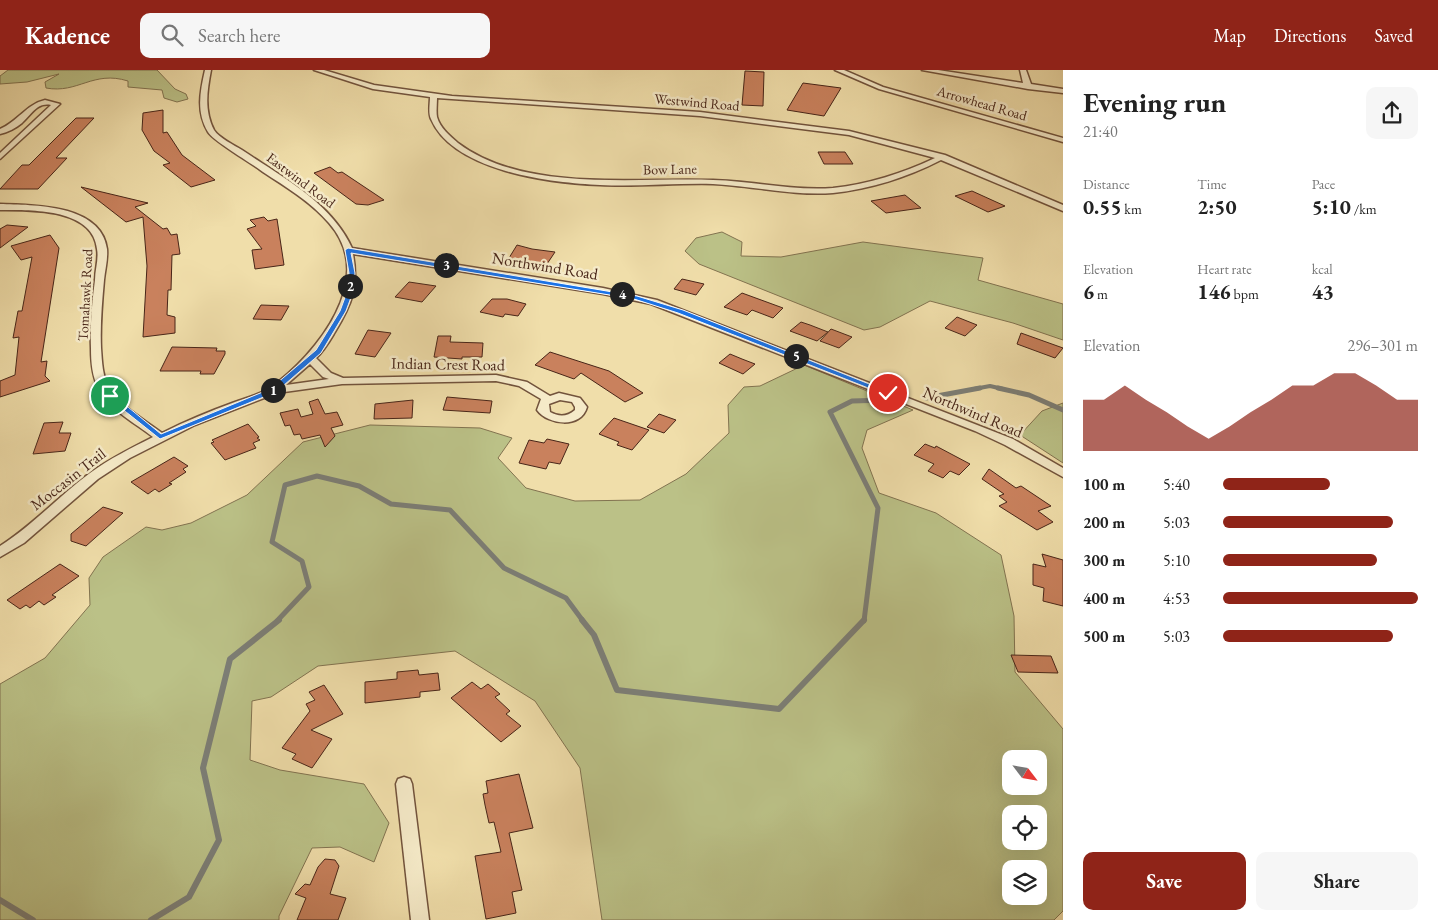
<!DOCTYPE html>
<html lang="en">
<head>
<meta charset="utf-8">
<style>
  :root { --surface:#fff; --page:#f6f6f6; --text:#222; --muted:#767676; --accent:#8f2418 }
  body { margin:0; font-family:"EB Garamond",serif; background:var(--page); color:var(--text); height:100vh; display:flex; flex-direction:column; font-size:19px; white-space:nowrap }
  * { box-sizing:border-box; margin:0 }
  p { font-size:16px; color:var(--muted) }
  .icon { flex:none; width:28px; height:28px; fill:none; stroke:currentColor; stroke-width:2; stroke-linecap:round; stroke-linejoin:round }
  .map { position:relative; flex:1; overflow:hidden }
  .side { display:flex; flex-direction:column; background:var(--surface); width:375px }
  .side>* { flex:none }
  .needle { width:32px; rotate:121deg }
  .tools { position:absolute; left:1002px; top:680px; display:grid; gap:10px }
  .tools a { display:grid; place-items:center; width:45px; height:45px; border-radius:10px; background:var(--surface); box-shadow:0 5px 20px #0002; font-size:25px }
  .pin { position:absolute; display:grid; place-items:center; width:42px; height:42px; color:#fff; margin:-21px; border:2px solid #fff; border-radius:50%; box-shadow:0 1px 5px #0007 }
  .km { position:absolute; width:25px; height:25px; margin:-12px; border-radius:50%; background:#222; color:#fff; font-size:14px; line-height:25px; text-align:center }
  .round { display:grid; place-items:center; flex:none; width:52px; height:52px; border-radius:10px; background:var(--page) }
  .head { display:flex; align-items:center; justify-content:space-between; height:85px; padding:0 20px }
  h1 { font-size:28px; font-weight:700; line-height:38px }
  .stats { display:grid; grid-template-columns:repeat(3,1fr); gap:8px; height:85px; padding:5px 20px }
  .stats div { display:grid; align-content:center }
  .stats b { font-size:21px; font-weight:700 }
  .stats small { font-size:14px; font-weight:400 }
  .stats p { font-size:14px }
  .chart { height:140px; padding:10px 20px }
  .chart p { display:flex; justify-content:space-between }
  .chart svg { width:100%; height:90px; margin-top:5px; fill:var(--accent); opacity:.7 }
  .action { display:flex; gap:10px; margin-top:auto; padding:10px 20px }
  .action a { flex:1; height:58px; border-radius:10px; background:var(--accent); color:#fff; font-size:20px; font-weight:700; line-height:58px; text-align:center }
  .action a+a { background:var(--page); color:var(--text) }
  ul { padding:0 20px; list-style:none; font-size:16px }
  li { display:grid; grid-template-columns:80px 60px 1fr; align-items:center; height:38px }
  li i { height:12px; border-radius:6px; background:var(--accent) }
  header { display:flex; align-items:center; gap:30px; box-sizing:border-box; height:70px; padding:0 25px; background:var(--accent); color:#fff }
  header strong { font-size:24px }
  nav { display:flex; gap:28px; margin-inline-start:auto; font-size:18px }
  .search { width:350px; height:45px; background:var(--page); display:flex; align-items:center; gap:12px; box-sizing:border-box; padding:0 18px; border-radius:10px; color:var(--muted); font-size:19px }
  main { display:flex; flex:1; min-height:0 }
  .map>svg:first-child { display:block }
  .green { fill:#bbc187; stroke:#827350; fill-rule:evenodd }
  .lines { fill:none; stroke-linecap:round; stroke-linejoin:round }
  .stream-far2 { stroke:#7c7e76; stroke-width:4 }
  .stream-far1 { stroke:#7c7e76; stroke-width:5 }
  .stream { stroke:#7c7e76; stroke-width:6 }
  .building { fill:#c9815d; stroke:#482518 }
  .street-casing { stroke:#72533c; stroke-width:3 }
  .street { fill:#f5eac8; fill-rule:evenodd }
  .route { fill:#1a73e8; stroke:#fff }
  .labels { text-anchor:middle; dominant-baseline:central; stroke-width:5; stroke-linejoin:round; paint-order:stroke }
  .far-street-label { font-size:14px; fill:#482518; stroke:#f5eac8 }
  .street-label { font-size:16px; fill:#482518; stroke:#f5eac8 }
</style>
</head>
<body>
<header>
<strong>Kadence</strong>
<div class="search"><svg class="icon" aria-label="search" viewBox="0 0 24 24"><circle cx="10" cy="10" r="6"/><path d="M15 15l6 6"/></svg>Search here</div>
<nav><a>Map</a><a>Directions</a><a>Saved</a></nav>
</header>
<main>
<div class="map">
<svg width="1063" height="850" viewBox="0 0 1063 850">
  <rect width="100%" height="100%" fill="#f0deaa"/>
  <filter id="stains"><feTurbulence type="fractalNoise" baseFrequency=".004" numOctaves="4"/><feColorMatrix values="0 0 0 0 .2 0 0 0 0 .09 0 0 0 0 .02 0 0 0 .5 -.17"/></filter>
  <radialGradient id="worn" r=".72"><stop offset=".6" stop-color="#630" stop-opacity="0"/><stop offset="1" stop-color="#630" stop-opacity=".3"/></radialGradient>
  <g class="green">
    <path d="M8,0H157L175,19L186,24L188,29L177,32L164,28L162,20L128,17V11C93,0 78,24 46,18L45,12L59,4L27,12L0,14V6Z"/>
    <polygon points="722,162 742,172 741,186 781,187 863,172 983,188 978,210 1063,234 1063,270 1013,253 930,231 880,257 864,260 699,194 685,181 696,168"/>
    <path d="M804,295L913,340L867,360L862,378L879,423L936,443L1001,485L1014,546L1015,602L1063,659V841L1054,850H602L580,698L535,631L455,581L318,596L271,627L252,631L250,690L280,700L364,714L389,753L374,792L340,777L312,778L279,846V850H0V614L45,588L90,535L89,508L103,487L146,457L162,460L191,453L247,425L303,372L370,355L480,358L512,368L498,388L526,418L575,431L640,430L686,404L729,363L728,335L744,317L760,316ZM1011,689H1039V716H1011ZM1011,744H1039V771H1011ZM1011,799H1039V826H1011Z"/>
    <polygon points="1063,333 1063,393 1020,365 1042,341"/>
  </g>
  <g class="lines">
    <polyline class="stream-far2" points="974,319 990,316 1003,319"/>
    <g class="stream-far1">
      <polyline points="998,318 1029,325 1063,340"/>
      <polyline points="926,328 980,318"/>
      <polyline points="277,551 309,517 302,491 272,472 285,415 317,406 359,416 391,434 450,440 504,498 566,528 583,551"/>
      <polyline points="864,551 878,438 830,342 852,331 887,330"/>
    </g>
    <g class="stream">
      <polyline points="582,550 594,565 617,620 779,639 864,550"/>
      <polyline points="0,830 33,850"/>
      <polyline points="151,850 189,827 219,770 203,698 230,589 279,550"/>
    </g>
  </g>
  <g class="building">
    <polygon points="745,1 764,2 763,36 742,35"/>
    <polygon points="803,13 841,18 824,46 787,40"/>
    <polygon points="163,40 163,63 167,62 182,85 215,110 191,117 163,95 170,93 154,81 142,60 143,43"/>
    <polygon points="76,48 94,48 56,88 67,88 38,119 0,119 22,95 29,95"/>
    <polygon points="818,82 845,82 853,94 824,94"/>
    <polygon points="330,97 338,103 342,102 384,130 368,135 356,134 314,103"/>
    <polygon points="81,117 148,133 135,137 163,159 167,158 171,165 177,164 180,184 172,185 171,220 168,220 167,245 175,247 175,263 143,267 147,196 143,147 126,152"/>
    <polygon points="972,121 1005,136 988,142 955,126"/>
    <polygon points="905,125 921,138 886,143 871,131"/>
    <polygon points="264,147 268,151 277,149 284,195 255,199 252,180 262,179 247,159 256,156 250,150"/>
    <polygon points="7,155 28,157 0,178 0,159"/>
    <polygon points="50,165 59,178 41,292 47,291 45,306 50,311 0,327 0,311 15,305 19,267 13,268 18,241 22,241 32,187 21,190 11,176"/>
    <polygon points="517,175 532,179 555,182 547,194 509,188"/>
    <polygon points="682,209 704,214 696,225 674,219"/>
    <polygon points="409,212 436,216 422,232 395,227"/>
    <polygon points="742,223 783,238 773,248 752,240 747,245 724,237"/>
    <polygon points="492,229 507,229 526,234 518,246 505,244 503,247 480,242"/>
    <polygon points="261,235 289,236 281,250 253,249"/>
    <polygon points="957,247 977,255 965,266 945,258"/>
    <polygon points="801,252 810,255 828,262 817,271 790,261"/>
    <polygon points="831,259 852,267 839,278 820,271"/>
    <polygon points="368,260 391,263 375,287 355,284"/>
    <polygon points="1021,263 1063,278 1055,288 1017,274"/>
    <polygon points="438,266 451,266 450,272 483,273 482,287 462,287 462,289 434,287"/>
    <polygon points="172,277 217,278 216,281 225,281 225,284 214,304 200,304 201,301 160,301"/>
    <polygon points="550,282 609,301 643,323 625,332 581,303 574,309 535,295"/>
    <polygon points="730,284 742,289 755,294 743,304 719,293"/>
    <polygon points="447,327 492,331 490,343 443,340"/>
    <polygon points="318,329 325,344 337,342 343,355 331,358 335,366 325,377 320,365 302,369 300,364 294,365 290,355 285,356 280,343 298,339 301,347 313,344 309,332"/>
    <polygon points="413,330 412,348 374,349 375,334"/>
    <polygon points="659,344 676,350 664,363 647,357"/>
    <polygon points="614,348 649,360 632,380 617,375 619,372 599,364"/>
    <polygon points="63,352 59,363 71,363 65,381 33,384 44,353"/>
    <polygon points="248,354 259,367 257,368 260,370 253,373 256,378 225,390 211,373 214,372 212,370"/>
    <polygon points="547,369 569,374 560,394 549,392 546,399 519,393 529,370 544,373"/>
    <polygon points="925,374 935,378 936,376 970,394 959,405 950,401 943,408 928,401 934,394 914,385"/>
    <polygon points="174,387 188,396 183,399 186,402 169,413 172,414 159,422 155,419 148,424 131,412"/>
    <polygon points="989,399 1016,418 1021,416 1051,436 1038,441 1053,452 1037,460 999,436 1007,432 999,426 1004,424 982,409"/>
    <polygon points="103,437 123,443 86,476 71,471 71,464"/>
    <polygon points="1042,484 1063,490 1063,536 1043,531 1044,518 1033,515 1033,494 1046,497"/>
    <polygon points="60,494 79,506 52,525 56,527 44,535 39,531 30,538 26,535 20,539 7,530"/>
    <polygon points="1011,585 1051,586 1058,603 1018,602"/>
    <polygon points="418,600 419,605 438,603 440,620 420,622 420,627 365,633 365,612 397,609 397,602"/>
    <polygon points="472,612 481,619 488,614 500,624 495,627 510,641 506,644 521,656 501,672 451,628"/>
    <polygon points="324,615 343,644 311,660 332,669 312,698 292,689 296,684 282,678 310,641 306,634 315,630 309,622"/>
    <polygon points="519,704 533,758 509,763 522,820 512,822 516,843 486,849 475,786 501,782 494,752 489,753 485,735 483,724 488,723 486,711"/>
    <polygon points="325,789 335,790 339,796 330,824 346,828 338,850 297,850 306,828 295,824 305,814 310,815 318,797"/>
  </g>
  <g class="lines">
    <g class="street-casing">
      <g id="street">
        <path d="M205,0H211C207,21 204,40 214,60C219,68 234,75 242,80C282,107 331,132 352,178L603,218L657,230L1013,369L1063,398V407L1005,375L975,361L651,234L603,224L353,184C359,217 352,234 335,262C329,272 324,281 316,288L331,303L343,308L496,305L527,312L550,326L559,323L580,328L587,337C581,359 548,355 537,340L541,329L519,316L496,311L342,314L277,323L195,355L130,388L98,409L24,473L0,487V476C33,455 59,426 90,403C109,389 131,378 153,367C135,353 110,340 99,319C92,307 91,292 91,278C90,256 92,232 95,210C95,200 99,189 97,179C93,138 30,140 0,140V134C33,135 101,134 107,179C108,189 105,200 104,210C102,232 100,255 101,278C102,291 102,307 110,319C121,337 145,350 162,363C186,351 210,341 235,332C246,328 261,324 270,318C317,284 378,209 329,153C311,132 286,117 263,102C253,94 213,71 208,62C196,42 200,22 205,0ZM310,294L323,307L329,309L286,315ZM560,330L572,332L575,337V340C567,347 559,347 550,342L549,334Z"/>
        <path d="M314,0H324L374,15L452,26L700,42L849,61L945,85L1063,135V141L941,90C908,107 871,119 833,123C793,126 753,116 713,114C675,113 637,117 600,115C550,113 453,101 431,49C428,43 430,34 430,27L373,19ZM437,28L700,46L849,65L935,88C903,103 869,114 833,118C793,121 753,111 713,110C636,107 524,123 458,73C450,66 440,58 437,47C436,41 437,34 437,28Z"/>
        <polygon points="835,0 844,0 883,17 1063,68 1063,72 879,19"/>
        <polygon points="922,0 938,0 1023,13 1020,0 1026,0 1031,14 1063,19 1063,23 1028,19"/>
        <path d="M45,30L60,34L0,89V83L51,35C37,32 31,45 22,53C16,58 8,62 0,64V59C17,52 27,34 45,30Z"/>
        <polygon points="404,707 410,709 412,714 429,850 411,850 396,714 398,709"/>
      </g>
    </g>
    <use href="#street" class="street"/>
  </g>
  <polygon class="route" points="348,178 637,226 683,240 892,323 886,325 678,243 634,229 351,183 355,203 353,222 346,241 321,283 276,322 160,369 106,326 112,324 161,364 270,319 316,280 340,241 347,222 349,203 345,180"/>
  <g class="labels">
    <g class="far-street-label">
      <text transform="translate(697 32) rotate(5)">Westwind Road</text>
      <text transform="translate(982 33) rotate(16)">Arrowhead Road</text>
      <text transform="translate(670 99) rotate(-1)">Bow Lane</text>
      <text transform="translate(301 110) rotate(37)">Eastwind Road</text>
      <text transform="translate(85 225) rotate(-87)">Tomahawk Road</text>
    </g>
    <g class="street-label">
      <text transform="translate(545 196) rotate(9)">Northwind Road</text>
      <text transform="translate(448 294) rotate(1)">Indian Crest Road</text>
      <text transform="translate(973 342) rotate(23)">Northwind Road</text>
      <text transform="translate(68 409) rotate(-38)">Moccasin Trail</text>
    </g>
  </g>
  <rect width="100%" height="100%" filter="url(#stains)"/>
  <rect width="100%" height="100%" fill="url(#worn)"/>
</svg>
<div class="tools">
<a><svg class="needle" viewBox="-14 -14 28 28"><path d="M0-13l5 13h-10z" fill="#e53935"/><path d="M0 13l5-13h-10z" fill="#767676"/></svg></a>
<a><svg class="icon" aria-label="locate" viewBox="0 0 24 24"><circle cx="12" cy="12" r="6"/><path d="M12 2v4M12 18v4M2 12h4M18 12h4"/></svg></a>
<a><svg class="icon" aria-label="layers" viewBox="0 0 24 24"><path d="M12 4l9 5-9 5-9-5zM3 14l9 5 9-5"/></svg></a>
</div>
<div class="pin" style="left:110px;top:326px;background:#1e9e55"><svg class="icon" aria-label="arrive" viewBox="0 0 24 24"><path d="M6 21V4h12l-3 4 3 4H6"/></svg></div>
<div class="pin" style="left:888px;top:323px;background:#d93025"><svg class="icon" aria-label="check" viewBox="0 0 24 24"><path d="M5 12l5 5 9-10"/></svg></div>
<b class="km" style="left:273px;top:320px">1</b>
<b class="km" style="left:350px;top:216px">2</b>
<b class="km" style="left:446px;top:195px">3</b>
<b class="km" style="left:622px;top:224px">4</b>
<b class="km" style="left:796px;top:286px">5</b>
</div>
<section class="side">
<div class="head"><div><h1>Evening run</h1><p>21:40</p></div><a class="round"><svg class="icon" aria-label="share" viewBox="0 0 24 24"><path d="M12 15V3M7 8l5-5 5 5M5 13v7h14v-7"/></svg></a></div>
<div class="stats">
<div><p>Distance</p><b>0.55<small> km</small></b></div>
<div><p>Time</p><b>2:50</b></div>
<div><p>Pace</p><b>5:10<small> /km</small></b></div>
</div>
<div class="stats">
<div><p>Elevation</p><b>6<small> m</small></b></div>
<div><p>Heart rate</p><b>146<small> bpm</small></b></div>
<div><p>kcal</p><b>43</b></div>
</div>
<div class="chart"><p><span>Elevation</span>296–301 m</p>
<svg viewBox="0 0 160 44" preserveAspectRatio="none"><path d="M0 44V19L10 19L20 12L30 19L40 25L50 32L60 38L70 32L80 25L90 19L100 12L110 12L120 6L130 6L140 12L150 19L160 19V44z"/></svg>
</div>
<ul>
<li><b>100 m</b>5:40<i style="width:55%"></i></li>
<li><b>200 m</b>5:03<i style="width:87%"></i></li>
<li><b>300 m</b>5:10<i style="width:79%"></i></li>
<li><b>400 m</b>4:53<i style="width:100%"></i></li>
<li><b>500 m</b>5:03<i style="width:87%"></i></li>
</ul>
<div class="action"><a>Save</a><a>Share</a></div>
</section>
</main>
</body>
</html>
